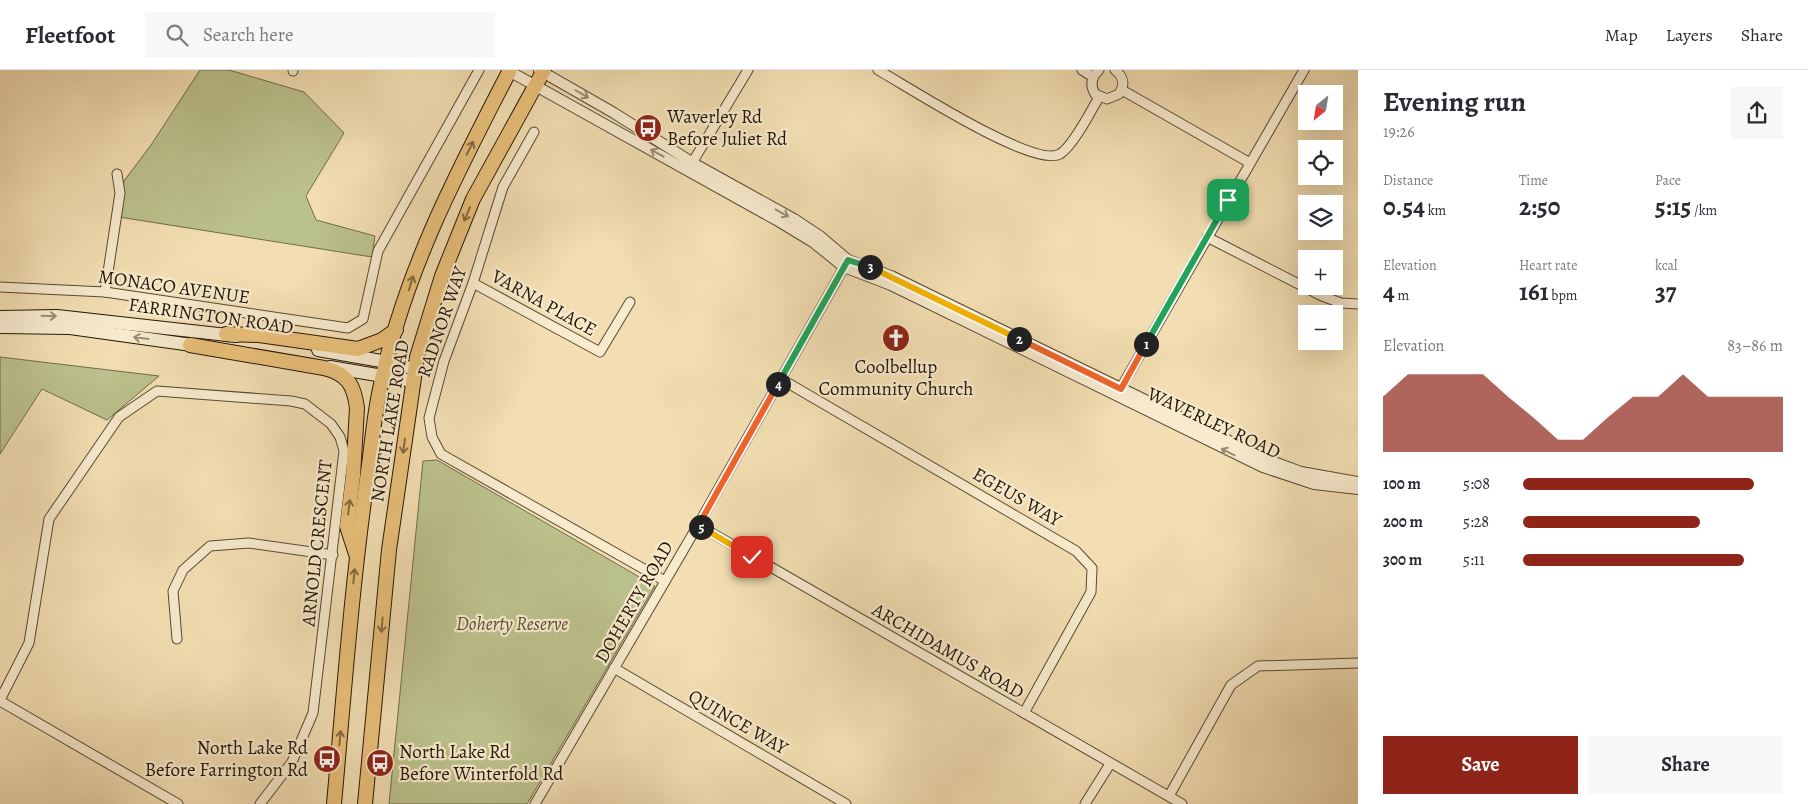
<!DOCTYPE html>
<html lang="en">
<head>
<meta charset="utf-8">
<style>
  :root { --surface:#fff; --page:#f7f7f7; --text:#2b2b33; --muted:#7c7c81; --line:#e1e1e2; --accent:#8f2418 }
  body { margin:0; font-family:Alegreya,serif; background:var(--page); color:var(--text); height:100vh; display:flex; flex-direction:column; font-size:19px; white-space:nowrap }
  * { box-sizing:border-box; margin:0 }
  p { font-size:16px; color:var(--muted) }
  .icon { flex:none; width:28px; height:28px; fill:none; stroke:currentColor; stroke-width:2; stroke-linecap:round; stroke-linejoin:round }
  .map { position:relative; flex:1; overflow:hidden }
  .panel { display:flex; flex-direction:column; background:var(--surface); width:450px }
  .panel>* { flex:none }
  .needle { width:32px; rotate:210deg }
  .buttons { position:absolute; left:1298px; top:15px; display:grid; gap:10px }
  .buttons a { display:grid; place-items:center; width:45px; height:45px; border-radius:0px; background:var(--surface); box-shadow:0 5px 20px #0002; font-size:25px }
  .pin { position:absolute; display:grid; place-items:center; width:42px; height:42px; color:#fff; margin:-21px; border-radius:10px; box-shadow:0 2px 8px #0006 }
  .km { position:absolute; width:25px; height:25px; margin:-12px; border-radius:50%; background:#222; color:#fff; font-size:14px; line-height:25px; text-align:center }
  .round { display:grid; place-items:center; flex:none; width:52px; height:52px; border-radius:0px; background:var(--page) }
  .overview { display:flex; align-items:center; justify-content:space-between; height:85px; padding:0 25px }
  h1 { font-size:28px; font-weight:700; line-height:38px }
  .figures { display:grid; grid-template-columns:repeat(3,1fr); gap:8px; height:85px; padding:5px 25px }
  .figures div { display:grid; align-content:center }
  .figures b { font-size:25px; font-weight:700 }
  .figures small { font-size:14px; font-weight:400 }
  .figures p { font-size:14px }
  .chart { height:140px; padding:10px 25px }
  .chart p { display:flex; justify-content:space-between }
  .chart svg { width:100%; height:90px; margin-top:5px; fill:var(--accent); opacity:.7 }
  .primary-button { display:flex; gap:10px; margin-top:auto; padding:10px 25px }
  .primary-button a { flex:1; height:58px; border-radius:0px; background:var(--accent); color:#fff; font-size:20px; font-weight:700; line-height:58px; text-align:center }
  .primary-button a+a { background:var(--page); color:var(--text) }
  ul { padding:0 25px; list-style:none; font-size:16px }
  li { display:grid; grid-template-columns:80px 60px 1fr; align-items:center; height:38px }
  li i { height:12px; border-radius:6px; background:var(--accent) }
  header { display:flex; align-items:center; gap:30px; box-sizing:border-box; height:70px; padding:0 25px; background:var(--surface); border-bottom:1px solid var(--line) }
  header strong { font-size:24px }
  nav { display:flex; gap:28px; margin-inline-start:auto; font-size:18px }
  .search { width:350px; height:45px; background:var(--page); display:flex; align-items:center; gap:12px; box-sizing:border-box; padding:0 18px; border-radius:0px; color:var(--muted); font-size:19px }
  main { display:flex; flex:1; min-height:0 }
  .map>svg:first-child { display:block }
  .green { fill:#bbc18c; stroke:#706c4a }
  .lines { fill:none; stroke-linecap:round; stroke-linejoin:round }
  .minor-casing { stroke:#584932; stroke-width:11 }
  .tertiary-casing { stroke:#584932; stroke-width:12 }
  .secondary-casing { stroke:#241708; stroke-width:14 }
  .primary-casing { stroke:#241708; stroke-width:16 }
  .minor { stroke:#f7eacd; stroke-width:9 }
  .tertiary { stroke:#f7eacd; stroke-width:10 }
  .secondary { stroke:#f7eacd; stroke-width:12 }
  .primary { stroke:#e9bf79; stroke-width:14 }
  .oneway { stroke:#988b74 }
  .oneway2 { stroke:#866b40 }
  .split-1-casing { stroke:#fff; stroke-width:10 }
  .split-2-casing { stroke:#fff; stroke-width:10 }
  .split-3-casing { stroke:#fff; stroke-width:10 }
  .split-4-casing { stroke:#fff; stroke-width:10 }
  .split-5-casing { stroke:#fff; stroke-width:10 }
  .split-6-casing { stroke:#fff; stroke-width:10 }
  .split-1 { stroke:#22a559; stroke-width:6 }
  .split-2 { stroke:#f0652b; stroke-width:6 }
  .split-3 { stroke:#f5b400; stroke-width:6 }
  .split-4 { stroke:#22a559; stroke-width:6 }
  .split-5 { stroke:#f0652b; stroke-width:6 }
  .split-6 { stroke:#f5b400; stroke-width:6 }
  .labels { text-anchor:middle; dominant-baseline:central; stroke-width:4.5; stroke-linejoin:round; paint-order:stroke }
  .poi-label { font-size:19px; fill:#241708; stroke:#f7eacd; text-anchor:start }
  .street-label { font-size:19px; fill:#241708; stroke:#f7eacd }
  .park-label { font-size:19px; font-style:italic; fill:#595236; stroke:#f7eacd }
</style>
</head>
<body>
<header>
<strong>Fleetfoot</strong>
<div class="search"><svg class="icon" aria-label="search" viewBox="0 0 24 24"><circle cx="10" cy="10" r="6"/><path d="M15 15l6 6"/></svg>Search here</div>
<nav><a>Map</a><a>Layers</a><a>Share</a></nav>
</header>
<main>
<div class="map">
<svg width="1358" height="734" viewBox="0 0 1358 734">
  <rect width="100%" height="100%" fill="#f2deb2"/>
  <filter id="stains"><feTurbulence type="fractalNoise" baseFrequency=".004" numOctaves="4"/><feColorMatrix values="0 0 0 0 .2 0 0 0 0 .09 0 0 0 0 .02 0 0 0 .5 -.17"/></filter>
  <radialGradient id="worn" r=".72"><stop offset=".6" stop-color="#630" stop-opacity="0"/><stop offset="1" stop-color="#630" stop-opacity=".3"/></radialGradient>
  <g class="green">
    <polygon points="200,0 229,0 304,22 344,63 306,126 316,150 375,166 372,187 119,147 124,111 151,75"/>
    <polygon points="0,287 159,306 107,350 42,319 0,384"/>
    <polygon points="437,390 655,516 527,734 389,734 423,391"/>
  </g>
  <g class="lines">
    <g class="minor-casing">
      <g id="minor">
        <path d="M878,0C907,16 1034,99 1060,84C1073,76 1091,41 1099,27"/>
        <polyline points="1082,0 1093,7"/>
        <path d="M1099,0C1091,7 1090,15 1095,24L1107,29L1119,24C1125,15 1124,7 1115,0"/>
        <polyline points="293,1 293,0"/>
        <polyline points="1122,20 1250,93"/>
        <polyline points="534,62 503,117 473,213 444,291 429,348 432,367 441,384 665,511"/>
        <polyline points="689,98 748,0"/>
        <polyline points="1207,167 1322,226 1341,233 1358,234"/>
        <polyline points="473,213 600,282 630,232"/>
        <polyline points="0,217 105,222 348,258 363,249 378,181 479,0"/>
        <polyline points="105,222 120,123 117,104"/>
        <polyline points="781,309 1076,481 1092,498 1091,522 1024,643"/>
        <polyline points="1118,323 1304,0"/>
        <polyline points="698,455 1182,734"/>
        <polyline points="177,569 173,521 183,500 210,476 249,473 333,485"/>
        <polyline points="614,598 846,734"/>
        <polyline points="0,630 29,573 49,449 119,347 157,321 291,331 305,334 331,354 340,367 344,381 313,643 292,692 260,734"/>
        <polyline points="0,631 178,734"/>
        <polyline points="1169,726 1231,615 1258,596 1358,593"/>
        <polyline points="535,734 698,455 847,192"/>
        <polyline points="1085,734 1110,694"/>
      </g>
    </g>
    <g class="tertiary-casing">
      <g id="tertiary">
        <polyline points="539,0 614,43 693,93 794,149 821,167 848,190 891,206 1266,389 1301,402 1358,412"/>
        <polyline points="509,1 780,152 813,172 844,197 891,215 1263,397 1314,414 1358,419"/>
      </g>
    </g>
    <g class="secondary-casing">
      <g id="secondary">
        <polyline points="0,247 57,246 236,266"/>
        <polyline points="0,257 70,258 199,276"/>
        <polyline points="318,280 387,292 415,299"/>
        <polyline points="330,297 412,311"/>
      </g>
    </g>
    <g class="primary-casing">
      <g id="primary">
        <polyline points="226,264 259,265 358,279 382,270 396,260"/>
        <path d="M190,275L324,298C348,304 354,315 357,338L353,406L347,456L356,484"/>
        <path d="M334,734C344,623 352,512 368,402C372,374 374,346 380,319C403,205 457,102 510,0"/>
        <polyline points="365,734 389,480 417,287 442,206 473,129 544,0"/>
      </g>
    </g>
    <use href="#minor" class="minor"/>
    <use href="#tertiary" class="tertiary"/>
    <use href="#secondary" class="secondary"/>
    <use href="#primary" class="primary"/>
  </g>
  <defs><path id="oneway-shaft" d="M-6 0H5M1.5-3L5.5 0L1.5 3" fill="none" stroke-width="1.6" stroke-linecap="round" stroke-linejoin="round" transform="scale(1.25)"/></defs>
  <g class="oneway">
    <use href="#oneway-shaft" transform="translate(582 24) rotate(30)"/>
    <use href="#oneway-shaft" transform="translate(657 83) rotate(-151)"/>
    <use href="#oneway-shaft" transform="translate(782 143) rotate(29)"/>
    <use href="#oneway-shaft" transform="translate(49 246) rotate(2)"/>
    <use href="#oneway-shaft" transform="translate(141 268) rotate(-172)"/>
    <use href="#oneway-shaft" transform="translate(1228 382) rotate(-154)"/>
  </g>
  <g class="oneway2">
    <use href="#oneway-shaft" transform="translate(470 78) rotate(-63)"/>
    <use href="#oneway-shaft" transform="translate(467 144) rotate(113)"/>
    <use href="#oneway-shaft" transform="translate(411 213) rotate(-73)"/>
    <use href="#oneway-shaft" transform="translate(404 376) rotate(97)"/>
    <use href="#oneway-shaft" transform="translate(349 437) rotate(-83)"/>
    <use href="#oneway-shaft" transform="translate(354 506) rotate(-85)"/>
    <use href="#oneway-shaft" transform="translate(382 555) rotate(95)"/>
    <use href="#oneway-shaft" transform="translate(340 668) rotate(-85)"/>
  </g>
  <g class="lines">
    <g class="split-1-casing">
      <polyline id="split-1" points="1146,274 1228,130"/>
    </g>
    <g class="split-2-casing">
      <polyline id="split-2" points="1019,269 1121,319 1146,274"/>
    </g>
    <g class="split-3-casing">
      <polyline id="split-3" points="870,197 1019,269"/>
    </g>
    <g class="split-4-casing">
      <polyline id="split-4" points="778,314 848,190 870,197"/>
    </g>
    <g class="split-5-casing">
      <polyline id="split-5" points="701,457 698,456 778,314"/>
    </g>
    <g class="split-6-casing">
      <polyline id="split-6" points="701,457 752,487"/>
    </g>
    <use href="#split-1" class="split-1"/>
    <use href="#split-2" class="split-2"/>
    <use href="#split-3" class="split-3"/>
    <use href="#split-4" class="split-4"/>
    <use href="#split-5" class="split-5"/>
    <use href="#split-6" class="split-6"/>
  </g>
  <defs>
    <g id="bus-disc" transform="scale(1.4375)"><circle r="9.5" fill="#8f2418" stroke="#f7eacd"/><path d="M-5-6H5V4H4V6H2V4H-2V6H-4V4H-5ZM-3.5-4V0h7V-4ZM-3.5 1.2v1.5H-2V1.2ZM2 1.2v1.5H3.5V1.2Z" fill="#fff"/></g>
    <g id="church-disc" transform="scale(1.4375)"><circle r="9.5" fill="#8f2418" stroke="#f7eacd"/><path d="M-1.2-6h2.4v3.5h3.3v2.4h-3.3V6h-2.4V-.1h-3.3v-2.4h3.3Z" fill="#fff"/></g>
  </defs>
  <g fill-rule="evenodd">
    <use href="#bus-disc" x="648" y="58"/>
    <use href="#church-disc" x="896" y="268"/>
    <use href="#bus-disc" x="327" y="689"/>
    <use href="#bus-disc" x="380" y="693"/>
  </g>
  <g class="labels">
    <g class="poi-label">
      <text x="667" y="47">Waverley Rd<tspan x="667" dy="22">Before Juliet Rd</tspan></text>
      <text x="896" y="297" text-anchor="middle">Coolbellup<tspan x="896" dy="22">Community Church</tspan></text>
      <text x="308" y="678" text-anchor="end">North Lake Rd<tspan x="308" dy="22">Before Farrington Rd</tspan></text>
      <text x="399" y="682">North Lake Rd<tspan x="399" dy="22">Before Winterfold Rd</tspan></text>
    </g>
    <g class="street-label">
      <text transform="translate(174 217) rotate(8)">MONACO AVENUE</text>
      <text transform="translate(544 233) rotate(29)">VARNA PLACE</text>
      <text transform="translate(211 246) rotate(8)">FARRINGTON ROAD</text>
      <text transform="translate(442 252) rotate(-71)">RADNOR WAY</text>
      <text transform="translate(390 351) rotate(-81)">NORTH LAKE ROAD</text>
      <text transform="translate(1214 353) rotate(25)">WAVERLEY ROAD</text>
      <text transform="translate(1017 427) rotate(30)">EGEUS WAY</text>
      <text transform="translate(317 473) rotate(-84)">ARNOLD CRESCENT</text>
      <text transform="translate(634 532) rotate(-60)">DOHERTY ROAD</text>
      <text transform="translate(948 581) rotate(30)">ARCHIDAMUS ROAD</text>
      <text transform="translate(738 652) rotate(30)">QUINCE WAY</text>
    </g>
    <g class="park-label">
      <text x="512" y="554">Doherty Reserve</text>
    </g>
  </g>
  <rect width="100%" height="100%" filter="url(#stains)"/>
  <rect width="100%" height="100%" fill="url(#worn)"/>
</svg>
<div class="buttons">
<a><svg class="needle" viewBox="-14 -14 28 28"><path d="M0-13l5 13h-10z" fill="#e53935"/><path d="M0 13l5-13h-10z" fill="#7c7c81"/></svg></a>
<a><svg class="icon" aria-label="locate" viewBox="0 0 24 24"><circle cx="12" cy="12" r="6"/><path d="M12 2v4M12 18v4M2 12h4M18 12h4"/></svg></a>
<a><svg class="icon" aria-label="layers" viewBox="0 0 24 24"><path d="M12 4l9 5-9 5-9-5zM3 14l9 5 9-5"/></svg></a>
<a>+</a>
<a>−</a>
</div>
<div class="pin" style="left:1228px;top:130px;background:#1e9e55"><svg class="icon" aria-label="arrive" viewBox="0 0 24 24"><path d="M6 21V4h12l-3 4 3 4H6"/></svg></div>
<div class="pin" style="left:752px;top:487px;background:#d93025"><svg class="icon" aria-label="check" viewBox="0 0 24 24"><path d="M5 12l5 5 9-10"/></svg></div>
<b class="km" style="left:1146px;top:274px">1</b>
<b class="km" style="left:1019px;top:269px">2</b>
<b class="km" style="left:870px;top:197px">3</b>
<b class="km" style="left:778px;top:314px">4</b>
<b class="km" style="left:701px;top:457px">5</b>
</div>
<section class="panel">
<div class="overview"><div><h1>Evening run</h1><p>19:26</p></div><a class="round"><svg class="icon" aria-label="share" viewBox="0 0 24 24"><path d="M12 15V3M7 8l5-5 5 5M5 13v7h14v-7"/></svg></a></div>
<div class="figures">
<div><p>Distance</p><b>0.54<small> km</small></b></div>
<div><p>Time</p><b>2:50</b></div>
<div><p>Pace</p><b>5:15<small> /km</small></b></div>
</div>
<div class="figures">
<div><p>Elevation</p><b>4<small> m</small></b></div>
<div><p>Heart rate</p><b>161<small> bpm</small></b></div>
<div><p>kcal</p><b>37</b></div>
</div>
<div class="chart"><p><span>Elevation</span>83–86 m</p>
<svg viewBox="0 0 160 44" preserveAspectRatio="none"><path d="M0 44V17L10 6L20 6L30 6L40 6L50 17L60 27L70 38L80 38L90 27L100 17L110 17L120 6L130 17L140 17L150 17L160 17V44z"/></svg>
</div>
<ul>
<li><b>100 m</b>5:08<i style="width:89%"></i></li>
<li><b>200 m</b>5:28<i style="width:68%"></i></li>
<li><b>300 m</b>5:11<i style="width:85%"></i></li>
</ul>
<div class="primary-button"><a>Save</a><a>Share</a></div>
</section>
</main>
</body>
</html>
